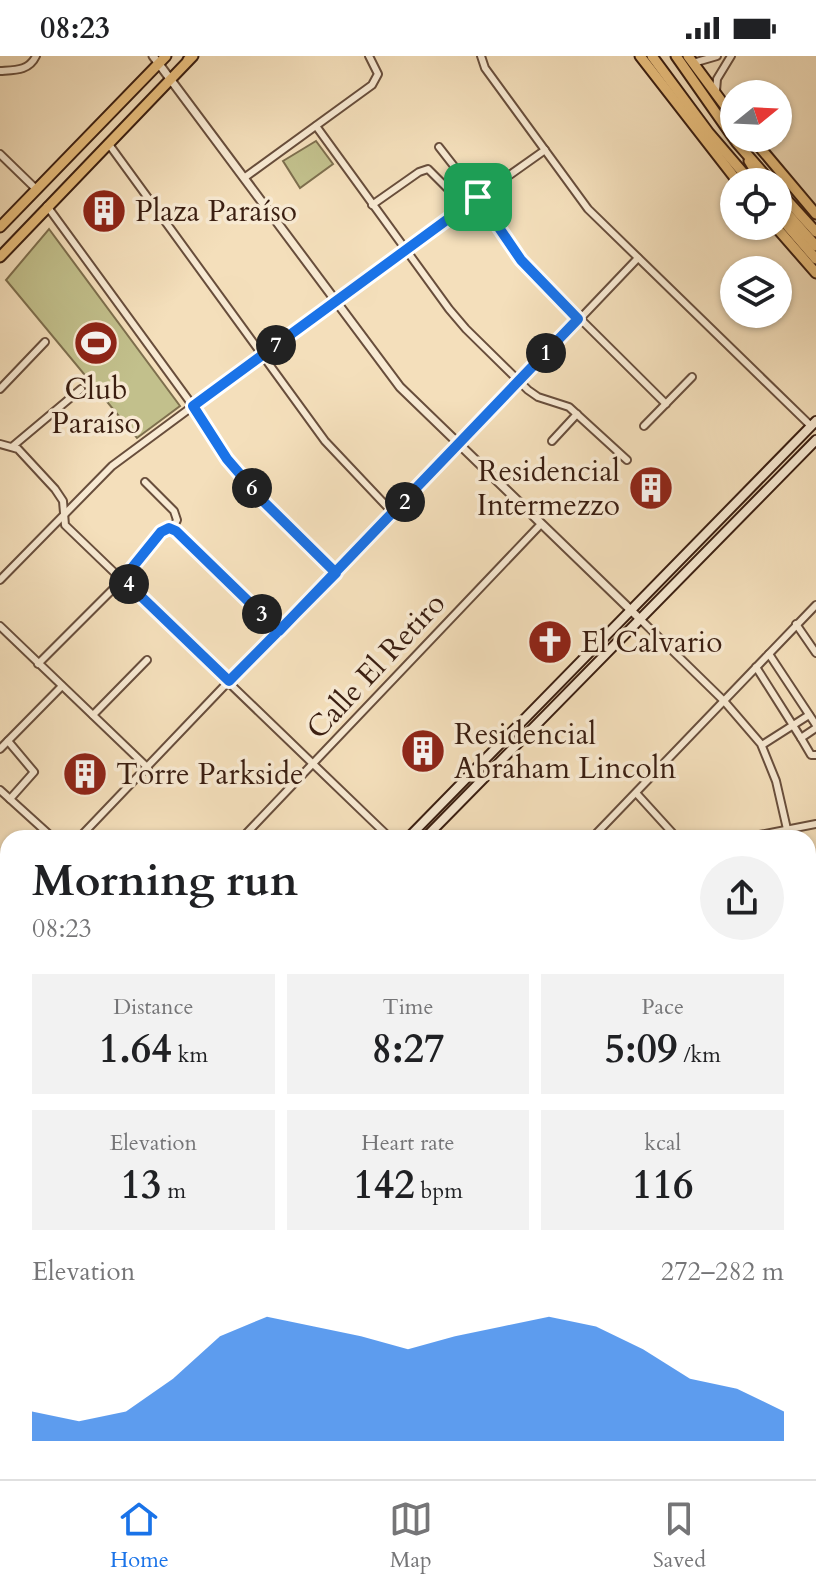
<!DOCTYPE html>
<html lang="en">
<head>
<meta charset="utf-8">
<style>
  :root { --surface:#fff; --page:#f2f2f2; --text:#202124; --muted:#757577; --line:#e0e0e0; --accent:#1a73e8 }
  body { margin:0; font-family:Cardo,serif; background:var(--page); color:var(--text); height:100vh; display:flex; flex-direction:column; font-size:30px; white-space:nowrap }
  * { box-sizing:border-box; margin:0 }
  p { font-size:26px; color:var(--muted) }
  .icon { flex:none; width:44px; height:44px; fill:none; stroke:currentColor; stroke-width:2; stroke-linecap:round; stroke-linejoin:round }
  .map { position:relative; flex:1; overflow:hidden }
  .drawer { position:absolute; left:0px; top:774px; width:816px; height:650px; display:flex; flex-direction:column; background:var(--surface); border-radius:24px 24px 0 0; box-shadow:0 2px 6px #0004 }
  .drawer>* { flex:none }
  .needle { width:52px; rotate:72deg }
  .fabs { position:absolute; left:720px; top:24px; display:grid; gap:16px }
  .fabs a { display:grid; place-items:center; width:72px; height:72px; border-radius:50%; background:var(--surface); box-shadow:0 2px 6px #0004; font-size:40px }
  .pin { position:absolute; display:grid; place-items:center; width:68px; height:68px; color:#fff; margin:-34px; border-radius:16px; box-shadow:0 4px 12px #0006 }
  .km { position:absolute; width:40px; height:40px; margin:-20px; border-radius:50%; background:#222; color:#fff; font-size:22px; line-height:40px; text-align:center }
  .round { display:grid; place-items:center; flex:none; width:84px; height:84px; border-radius:42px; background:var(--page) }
  .head { display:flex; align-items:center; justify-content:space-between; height:136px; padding:0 32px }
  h1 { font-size:44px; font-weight:800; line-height:60px }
  .figures { display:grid; grid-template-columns:repeat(3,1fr); gap:12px; height:136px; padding:8px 32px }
  .figures div { display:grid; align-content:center; border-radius:0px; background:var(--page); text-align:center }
  .figures b { font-size:40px; font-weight:800 }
  .figures small { font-size:22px; font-weight:400 }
  .figures p { font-size:22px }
  .chart { height:224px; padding:16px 32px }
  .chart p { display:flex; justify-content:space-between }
  .chart svg { width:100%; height:144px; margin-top:8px; fill:var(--accent); opacity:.7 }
  .status { display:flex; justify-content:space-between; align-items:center; height:56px; padding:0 40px; background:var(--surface); direction:ltr }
  .status svg { height:22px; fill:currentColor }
  .dock { display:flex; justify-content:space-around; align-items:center; height:112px; border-top:2px solid var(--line); background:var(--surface); font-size:22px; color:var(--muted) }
  .dock a { display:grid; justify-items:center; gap:4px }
  .dock .selected { color:var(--accent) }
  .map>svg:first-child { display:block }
  .green { fill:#c2c08c; stroke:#7e6f4e; stroke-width:2 }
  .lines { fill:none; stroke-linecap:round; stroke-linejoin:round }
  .minor-casing { stroke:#684e3c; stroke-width:10 }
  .tertiary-casing { stroke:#684e3c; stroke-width:11 }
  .secondary-casing { stroke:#3a1e11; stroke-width:12 }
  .primary-casing { stroke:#3a1e11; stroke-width:13 }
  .trunk-casing { stroke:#3a1e11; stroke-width:13 }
  .minor { stroke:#f8ead3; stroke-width:6 }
  .tertiary { stroke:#f8ead3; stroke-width:7 }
  .secondary { stroke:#f8ead3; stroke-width:8 }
  .primary { stroke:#eac07e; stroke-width:9 }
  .trunk { stroke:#eac07e; stroke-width:9 }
  .route-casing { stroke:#fff; stroke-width:16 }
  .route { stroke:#1a73e8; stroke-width:10 }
  .labels { text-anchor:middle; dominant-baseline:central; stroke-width:7; stroke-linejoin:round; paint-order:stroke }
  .poi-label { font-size:30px; fill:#3a1e11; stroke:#f8ead3; text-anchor:start }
  .street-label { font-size:30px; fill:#3a1e11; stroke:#f8ead3 }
</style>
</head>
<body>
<div class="status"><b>08:23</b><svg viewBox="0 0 49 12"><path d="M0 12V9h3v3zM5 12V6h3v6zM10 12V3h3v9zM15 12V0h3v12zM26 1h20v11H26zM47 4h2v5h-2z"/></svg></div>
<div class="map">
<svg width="816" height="1423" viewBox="0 0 816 1423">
  <rect width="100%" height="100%" fill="#f4dfbb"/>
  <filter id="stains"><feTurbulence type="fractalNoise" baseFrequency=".0025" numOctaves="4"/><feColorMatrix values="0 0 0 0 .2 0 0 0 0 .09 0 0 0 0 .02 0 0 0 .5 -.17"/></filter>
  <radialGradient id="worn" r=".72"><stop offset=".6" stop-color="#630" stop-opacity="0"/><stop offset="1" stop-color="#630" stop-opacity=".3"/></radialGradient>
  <g class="green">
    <polygon points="316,85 333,108 300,132 283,105"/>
    <polygon points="49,173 180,350 137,382 6,224"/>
  </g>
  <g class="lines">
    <g class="minor-casing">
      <g id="minor">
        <polyline points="481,0 485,12 588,153 811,370"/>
        <polyline points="693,7 717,0"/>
        <path d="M0,15C15,14 29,15 36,0"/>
        <polyline points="716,35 717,23 731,0"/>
        <polyline points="316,70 449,253 466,273 528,334 538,341 569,351 627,404"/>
        <polyline points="108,87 325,385 394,458"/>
        <polyline points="439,91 478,141 521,204 666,348"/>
        <polyline points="0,98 36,133"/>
        <polyline points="244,122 372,29 378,18 369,0"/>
        <polyline points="372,149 419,116 428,113 448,133 461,154"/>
        <polyline points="47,150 193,350 227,403 264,446 336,517"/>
        <polyline points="0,333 45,286"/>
        <polyline points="644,370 692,321"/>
        <polyline points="552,385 577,358"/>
        <polyline points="0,388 18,393 55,433 63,445 65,469 390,782"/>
        <polyline points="13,390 81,333"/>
        <polyline points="169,472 176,475 279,575"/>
        <polyline points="0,524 112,410 404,194 545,94"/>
        <polyline points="640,563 724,645 761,688 776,725 787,773"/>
        <polyline points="796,568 816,597"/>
        <polyline points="0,570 148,712"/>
        <polyline points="769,598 816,669"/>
        <polyline points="38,608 123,523 161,476 175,468 177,464 174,455 145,426"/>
        <polyline points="756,611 801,682 816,672"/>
        <polyline points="93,659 147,604"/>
        <polyline points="801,682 811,699 816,699"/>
        <polyline points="8,685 34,716 10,743"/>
        <polyline points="762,689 809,659"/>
        <polyline points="0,693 62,630"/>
        <polyline points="0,734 53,782"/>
        <polyline points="637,738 677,782"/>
        <polyline points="79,782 229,625 371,482 638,202"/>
        <polyline points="242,782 541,468"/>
        <polyline points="592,782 816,549"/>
        <polyline points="744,782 816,768"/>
        <polyline points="0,867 8,859"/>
        <polyline points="0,902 8,911"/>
        <polyline points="808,988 816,986"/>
        <polyline points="808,1068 816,1067"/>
        <polyline points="808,1281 816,1290"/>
        <polyline points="0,1282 8,1290"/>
        <polyline points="0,1362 8,1371"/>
        <polyline points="114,1416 116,1423"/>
        <polyline points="359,1416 361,1423"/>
        <polyline points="40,1423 51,1416"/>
      </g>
    </g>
    <g class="tertiary-casing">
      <g id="tertiary">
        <polyline points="153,0 400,331 640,563"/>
        <polyline points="0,1079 8,1085"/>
        <polyline points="237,1416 239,1423"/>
      </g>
    </g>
    <g class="secondary-casing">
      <g id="secondary">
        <polyline points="408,782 816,365"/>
        <polyline points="425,782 816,384"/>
        <polyline points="0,1207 8,1199"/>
        <polyline points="0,1224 8,1216"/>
        <polyline points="808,1387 816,1384"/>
        <polyline points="808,1394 816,1392"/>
        <polyline points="686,1423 711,1416"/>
        <polyline points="709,1423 734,1416"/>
      </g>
    </g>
    <g class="primary-casing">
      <g id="primary">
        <polyline points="640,0 738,126"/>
        <polyline points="688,0 734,62"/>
        <polyline points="752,82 816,158"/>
        <polyline points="749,105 762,126"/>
        <polyline points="778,147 816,190"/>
        <polyline points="775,170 816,217"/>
        <polyline points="0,171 166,0"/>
        <polyline points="0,201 193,0"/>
      </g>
    </g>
    <g class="trunk-casing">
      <g id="trunk">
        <polyline points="652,0 709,77 751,126"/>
        <polyline points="676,0 737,87 771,126"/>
        <polyline points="188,4 191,0"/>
        <polyline points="778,134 816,176"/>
        <polyline points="778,159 816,203"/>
      </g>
    </g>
    <use href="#minor" class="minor"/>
    <use href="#tertiary" class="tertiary"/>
    <use href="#secondary" class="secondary"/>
    <use href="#primary" class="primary"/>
    <use href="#trunk" class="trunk"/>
  </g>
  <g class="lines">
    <g class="route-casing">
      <polyline id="route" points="478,141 521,204 578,263 279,575 176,475 169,472 161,476 123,523 229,625 336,517 264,446 227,403 193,350 478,141"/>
    </g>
    <use href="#route" class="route"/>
  </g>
  <defs>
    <g id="building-disc" transform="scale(2.3)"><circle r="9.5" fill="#8f2418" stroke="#f8ead3"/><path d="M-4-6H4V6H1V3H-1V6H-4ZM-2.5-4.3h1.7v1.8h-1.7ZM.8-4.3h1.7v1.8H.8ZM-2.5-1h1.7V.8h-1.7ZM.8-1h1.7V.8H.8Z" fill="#fff"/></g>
    <g id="stadium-disc" transform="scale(2.3)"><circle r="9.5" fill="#8f2418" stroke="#f8ead3"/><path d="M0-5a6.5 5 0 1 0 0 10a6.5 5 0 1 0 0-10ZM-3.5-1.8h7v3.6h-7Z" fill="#fff"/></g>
    <g id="church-disc" transform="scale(2.3)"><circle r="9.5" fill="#8f2418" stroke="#f8ead3"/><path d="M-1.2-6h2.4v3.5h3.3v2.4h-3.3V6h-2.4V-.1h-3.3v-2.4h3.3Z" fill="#fff"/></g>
  </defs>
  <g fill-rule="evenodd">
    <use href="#building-disc" x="104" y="155"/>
    <use href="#stadium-disc" x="96" y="287"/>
    <use href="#building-disc" x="651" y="432"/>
    <use href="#church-disc" x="550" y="586"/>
    <use href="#building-disc" x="423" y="695"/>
    <use href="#building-disc" x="85" y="718"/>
  </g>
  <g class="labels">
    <g class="poi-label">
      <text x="135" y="155">Plaza Paraíso</text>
      <text x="96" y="333" text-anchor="middle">Club<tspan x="96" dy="34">Paraíso</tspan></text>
      <text x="620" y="415" text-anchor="end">Residencial<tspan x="620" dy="34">Intermezzo</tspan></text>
      <text x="581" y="586">El Calvario</text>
      <text x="454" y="678">Residencial<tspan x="454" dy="34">Abraham Lincoln</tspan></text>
      <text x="116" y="718">Torre Parkside</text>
    </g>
    <g class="street-label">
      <text transform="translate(376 610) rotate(-47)">Calle El Retiro</text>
    </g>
  </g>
  <rect width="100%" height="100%" filter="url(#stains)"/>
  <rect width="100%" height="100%" fill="url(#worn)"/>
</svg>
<div class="fabs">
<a><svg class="needle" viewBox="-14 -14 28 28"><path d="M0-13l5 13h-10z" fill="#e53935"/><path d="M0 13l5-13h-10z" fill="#757577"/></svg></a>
<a><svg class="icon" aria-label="locate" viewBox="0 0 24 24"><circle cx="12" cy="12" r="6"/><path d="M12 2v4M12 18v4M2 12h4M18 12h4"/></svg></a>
<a><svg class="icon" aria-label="layers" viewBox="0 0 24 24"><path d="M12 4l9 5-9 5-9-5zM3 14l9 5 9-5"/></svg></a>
</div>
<div class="pin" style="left:478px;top:141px;background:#1e9e55"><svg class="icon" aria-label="arrive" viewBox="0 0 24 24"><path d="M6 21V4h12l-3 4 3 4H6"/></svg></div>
<b class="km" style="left:546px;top:297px">1</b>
<b class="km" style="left:405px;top:446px">2</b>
<b class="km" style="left:262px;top:558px">3</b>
<b class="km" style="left:129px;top:528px">4</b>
<b class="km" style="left:252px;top:432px">6</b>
<b class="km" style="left:276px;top:289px">7</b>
<section class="drawer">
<div class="head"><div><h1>Morning run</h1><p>08:23</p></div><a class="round"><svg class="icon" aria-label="share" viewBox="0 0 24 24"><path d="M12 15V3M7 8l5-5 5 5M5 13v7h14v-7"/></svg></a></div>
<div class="figures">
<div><p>Distance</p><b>1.64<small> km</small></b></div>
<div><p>Time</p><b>8:27</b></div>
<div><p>Pace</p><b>5:09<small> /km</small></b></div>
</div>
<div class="figures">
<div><p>Elevation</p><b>13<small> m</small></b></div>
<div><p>Heart rate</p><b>142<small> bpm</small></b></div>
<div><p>kcal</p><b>116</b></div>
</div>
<div class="chart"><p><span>Elevation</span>272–282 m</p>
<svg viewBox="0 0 160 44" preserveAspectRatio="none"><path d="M0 44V35L10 38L20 35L30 25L40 12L50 6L60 9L70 12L80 16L90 12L100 9L110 6L120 9L130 16L140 25L150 28L160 35V44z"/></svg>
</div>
</section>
</div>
<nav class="dock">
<a class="selected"><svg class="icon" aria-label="home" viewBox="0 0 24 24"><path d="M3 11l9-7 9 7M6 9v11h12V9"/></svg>Home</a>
<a><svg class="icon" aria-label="map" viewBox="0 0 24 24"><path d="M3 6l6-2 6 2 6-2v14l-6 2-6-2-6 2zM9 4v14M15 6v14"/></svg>Map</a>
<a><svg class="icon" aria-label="saved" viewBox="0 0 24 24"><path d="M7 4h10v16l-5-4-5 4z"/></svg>Saved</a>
</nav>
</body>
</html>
